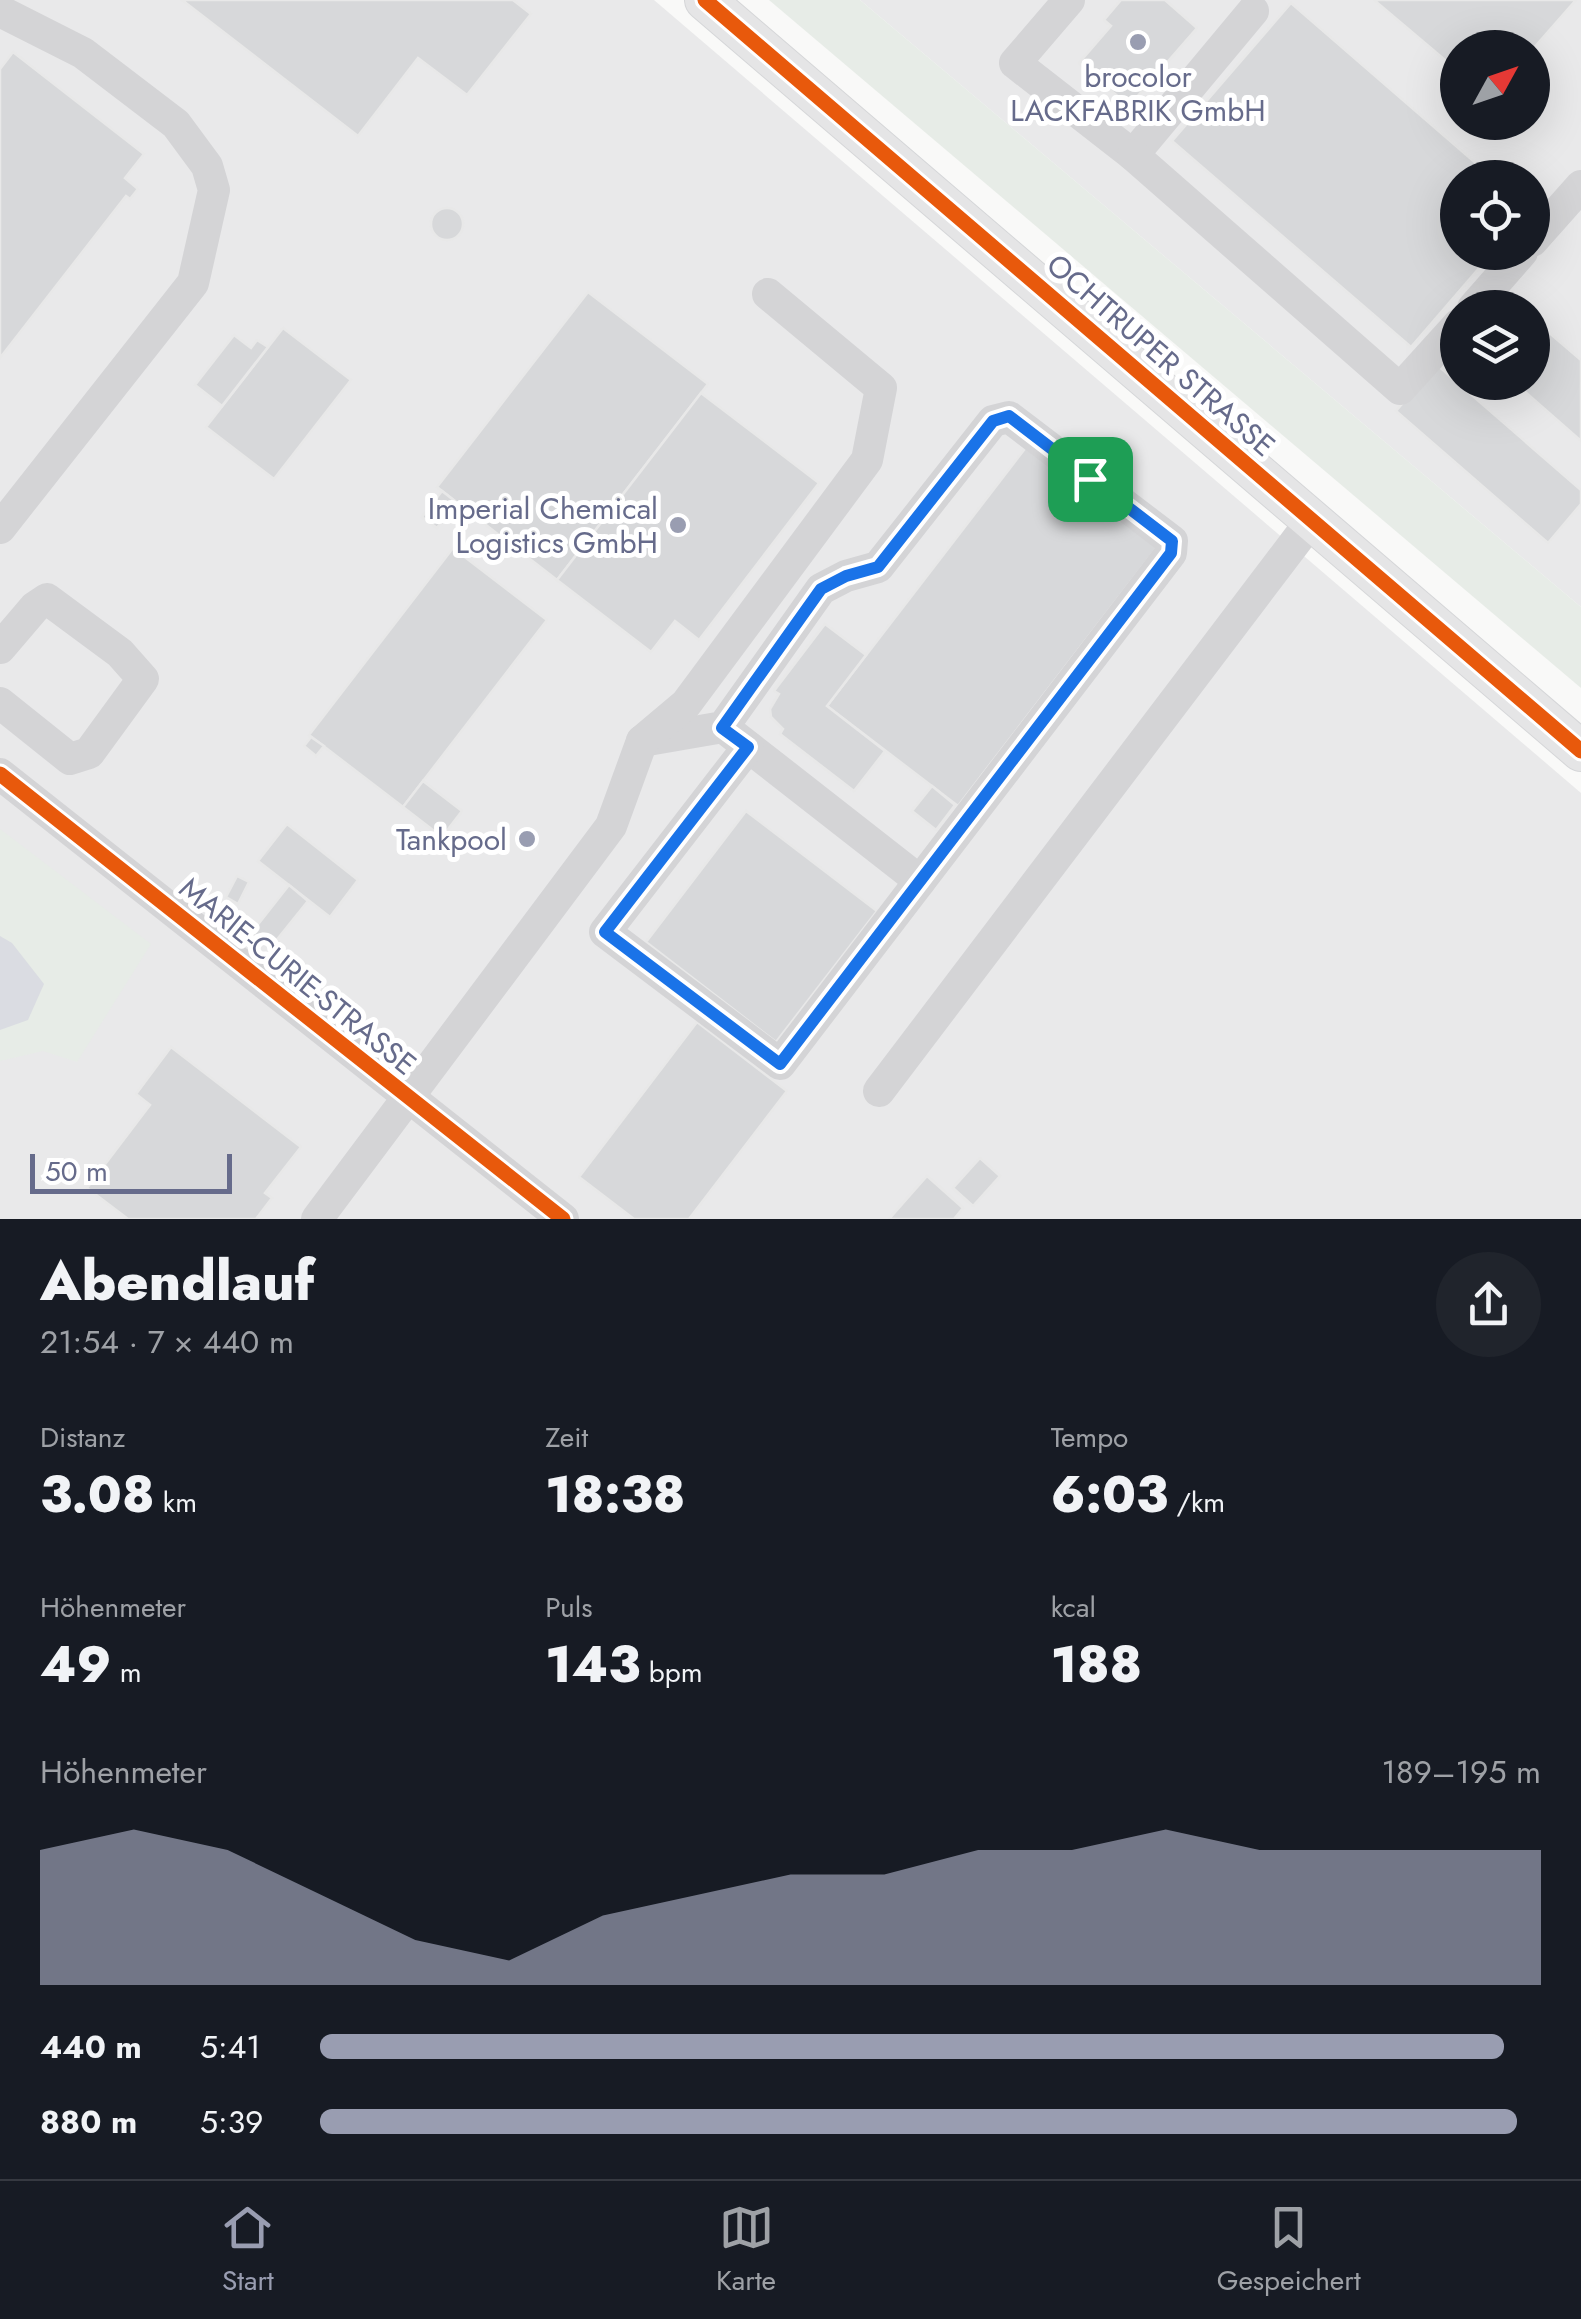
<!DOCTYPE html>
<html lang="de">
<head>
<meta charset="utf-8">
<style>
  :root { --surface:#171b24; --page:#20242c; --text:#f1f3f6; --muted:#9ea1a6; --line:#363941; --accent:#999db1 }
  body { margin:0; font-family:Jost,sans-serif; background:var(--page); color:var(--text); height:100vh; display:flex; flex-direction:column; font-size:38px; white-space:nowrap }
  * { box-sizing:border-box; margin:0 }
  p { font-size:32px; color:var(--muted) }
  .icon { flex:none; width:55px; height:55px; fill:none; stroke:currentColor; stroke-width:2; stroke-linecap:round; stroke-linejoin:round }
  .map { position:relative; height:1219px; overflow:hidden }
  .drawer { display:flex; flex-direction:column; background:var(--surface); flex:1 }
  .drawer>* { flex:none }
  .needle { width:65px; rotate:50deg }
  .fabs { position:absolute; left:1440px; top:30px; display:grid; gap:20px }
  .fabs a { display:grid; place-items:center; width:110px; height:110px; border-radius:50%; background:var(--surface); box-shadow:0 10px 40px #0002; font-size:50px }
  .scale { position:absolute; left:30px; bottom:25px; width:202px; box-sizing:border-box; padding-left:10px; border:5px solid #666b8b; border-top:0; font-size:28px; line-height:35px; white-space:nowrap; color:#666b8b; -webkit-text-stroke:8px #fff; paint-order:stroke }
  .pin { position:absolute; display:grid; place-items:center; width:85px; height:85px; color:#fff; margin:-42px; border-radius:20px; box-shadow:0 5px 15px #0006 }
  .round { display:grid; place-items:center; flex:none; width:105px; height:105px; border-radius:52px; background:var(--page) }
  .head { display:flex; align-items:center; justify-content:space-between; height:170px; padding:0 40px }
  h1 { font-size:55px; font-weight:800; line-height:75px }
  .metrics { display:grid; grid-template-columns:repeat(3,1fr); gap:15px; height:170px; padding:10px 40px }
  .metrics div { display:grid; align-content:center }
  .metrics b { font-size:50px; font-weight:800 }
  .metrics small { font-size:28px; font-weight:400 }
  .metrics p { font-size:28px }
  .chart { height:280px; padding:20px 40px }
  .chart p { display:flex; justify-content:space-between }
  .chart svg { width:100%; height:180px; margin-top:10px; fill:var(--accent); opacity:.7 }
  ul { padding:0 40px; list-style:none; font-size:32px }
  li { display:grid; grid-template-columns:160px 120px 1fr; align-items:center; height:75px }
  li i { height:25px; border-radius:12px; background:var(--accent) }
  .menu { display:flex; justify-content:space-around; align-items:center; height:140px; border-top:2px solid var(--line); background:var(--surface); font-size:28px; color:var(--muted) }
  .menu a { display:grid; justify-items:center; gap:5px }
  .menu .current { color:var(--accent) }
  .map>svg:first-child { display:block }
  .built { fill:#e9e9ea; fill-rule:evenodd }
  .green { fill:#e7ece7 }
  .water { fill:#dadce2 }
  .building { fill:#d7d8da; stroke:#e8e8e8; stroke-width:2.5 }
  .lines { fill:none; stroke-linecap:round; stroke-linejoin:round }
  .major-casing { stroke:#d5d6d8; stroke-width:42 }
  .minor { stroke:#d4d4d6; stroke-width:32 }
  .major { stroke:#e5e5e6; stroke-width:40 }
  .cycleway-casing { stroke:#fff; stroke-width:21 }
  .cycleway { stroke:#e8590c; stroke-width:15 }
  .route-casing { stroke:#fff; stroke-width:20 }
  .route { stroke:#1a73e8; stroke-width:12 }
  .poi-dot { fill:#999db1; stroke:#fff; stroke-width:4 }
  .labels { text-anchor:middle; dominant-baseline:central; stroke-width:10; stroke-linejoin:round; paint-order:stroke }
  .poi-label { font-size:30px; fill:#666b8b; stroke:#fff; text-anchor:end }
  .street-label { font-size:30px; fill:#666b8b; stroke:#fff }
</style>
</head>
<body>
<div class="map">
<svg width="1581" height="1219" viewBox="0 0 1581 1219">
  <rect width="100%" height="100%" fill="#f9f9f8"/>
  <g class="built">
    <polygon points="0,0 654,0 1581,793 1581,1219 0,1219"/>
    <path d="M860,0H1581V607ZM1458,48H1532V122H1458ZM1458,178H1532V252H1458ZM1458,308H1532V382H1458Z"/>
  </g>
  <g class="green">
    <polygon points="769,0 860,0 1581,607 1581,688"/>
    <polygon points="0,829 151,944 77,1062 43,1051 0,1061"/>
  </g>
  <polygon class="water" points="0,936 12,943 44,984 28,1020 0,1030"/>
  <g class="building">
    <polygon points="182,0 513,0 531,14 467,95 418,58 358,136"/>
    <polygon points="1121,0 1165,0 1197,28 1129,106 1079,63 1111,26 1104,20"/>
    <polygon points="1374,0 1576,0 1532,50 1532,48 1458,48 1458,71"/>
    <polygon points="1291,3 1493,178 1458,178 1458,252 1493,252 1411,347 1172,141"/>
    <polygon points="13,52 144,154 125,178 138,189 130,199 126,196 0,358 0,69"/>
    <circle cx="447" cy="224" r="16"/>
    <polygon points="588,292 708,384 557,580 437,487"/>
    <polygon points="1532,318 1581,360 1581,441 1514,382 1532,382"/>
    <polygon points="283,328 351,380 274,479 206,427"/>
    <polygon points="234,335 251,348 257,340 268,347 222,406 195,385"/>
    <polygon points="1436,364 1581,490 1581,504 1548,543 1396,411"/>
    <polygon points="701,393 819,483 699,640 675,621 651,652 557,580"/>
    <polygon points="1027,446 1158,546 958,806 827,706"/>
    <polygon points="442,491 456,502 437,528 422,517"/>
    <polygon points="453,548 547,620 403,807 309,735"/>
    <polygon points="825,624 866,655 827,706 885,751 854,791 780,734 783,729 771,717 770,709 779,694 774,691"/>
    <polygon points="311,737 324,746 316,756 304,746"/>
    <polygon points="423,781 462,811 442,837 403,807"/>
    <polygon points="932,786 955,805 936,830 912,811"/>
    <polygon points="746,811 877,911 776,1042 646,942"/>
    <polygon points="287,824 358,880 330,917 258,861"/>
    <polygon points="237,876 249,882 238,904 226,897"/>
    <polygon points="289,885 308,901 271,947 252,932"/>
    <polygon points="697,1022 787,1091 689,1219 634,1219 579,1177"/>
    <polygon points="171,1047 301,1147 265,1193 272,1198 256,1219 128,1219 87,1188 150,1105 136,1094"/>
    <polygon points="980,1158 1000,1176 973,1206 953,1188"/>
    <polygon points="927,1176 963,1208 954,1219 889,1219"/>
  </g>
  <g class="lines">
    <g class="major-casing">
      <polyline id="major" points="705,0 1581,751"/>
    </g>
    <g class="minor">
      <polyline points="1069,0 1015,63 1133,155 1253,11"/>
      <polyline points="0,11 83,53 176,124 207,166 214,190 193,283 0,528"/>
      <polyline points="1133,155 1400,389 1458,325"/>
      <polyline points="1532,241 1581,186"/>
      <polyline points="1473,308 1522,252"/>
      <polyline points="0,648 35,607 47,599 120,653 143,679 89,753 70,759 0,703"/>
      <polyline points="642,741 723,727 821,589 846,576 878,567 993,421 1009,417 1172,541 1171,553 920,881 723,727"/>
      <polyline points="748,747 605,932 780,1064 920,881"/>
      <polyline points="0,774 563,1219"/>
      <polyline points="879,1091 1312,520"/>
      <polyline points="317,1219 611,826 642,741 686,704 867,460 881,388 768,294"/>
    </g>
    <use href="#major" class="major"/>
    <g class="cycleway-casing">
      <g id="cycleway">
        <polyline points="705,0 1581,751"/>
        <polyline points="0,774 563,1219"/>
      </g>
    </g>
    <use href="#cycleway" class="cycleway"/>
  </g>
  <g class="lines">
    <g class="route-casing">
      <polygon id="route" points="1009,416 1172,541 1171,553 780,1064 605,932 748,747 722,728 821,589 846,576 878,567 993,421"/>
    </g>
    <use href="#route" class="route"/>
  </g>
  <g class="poi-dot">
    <circle cx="1138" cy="42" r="10"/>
    <circle cx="678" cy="525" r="10"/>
    <circle cx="527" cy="839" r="10"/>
  </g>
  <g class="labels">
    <g class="poi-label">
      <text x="1138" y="76" text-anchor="middle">brocolor<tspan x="1138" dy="34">LACKFABRIK GmbH</tspan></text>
      <text x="658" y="508">Imperial Chemical<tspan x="658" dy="34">Logistics GmbH</tspan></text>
      <text x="507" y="839">Tankpool</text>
    </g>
    <g class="street-label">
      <text transform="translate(1161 355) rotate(41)">OCHTRUPER STRASSE</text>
      <text transform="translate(298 976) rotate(39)">MARIE-CURIE-STRASSE</text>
    </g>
  </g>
</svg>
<div class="fabs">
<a><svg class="needle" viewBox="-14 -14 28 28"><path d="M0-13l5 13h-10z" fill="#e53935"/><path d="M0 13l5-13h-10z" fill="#9ea1a6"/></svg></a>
<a><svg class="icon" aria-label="locate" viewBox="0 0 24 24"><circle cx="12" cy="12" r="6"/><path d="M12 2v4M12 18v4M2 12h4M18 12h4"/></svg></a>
<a><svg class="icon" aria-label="layers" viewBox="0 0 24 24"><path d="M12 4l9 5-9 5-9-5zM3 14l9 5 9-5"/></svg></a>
</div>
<div class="scale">50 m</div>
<div class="pin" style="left:1090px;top:479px;background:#1e9e55"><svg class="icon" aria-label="arrive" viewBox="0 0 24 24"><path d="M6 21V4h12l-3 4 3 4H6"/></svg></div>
</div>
<section class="drawer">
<div class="head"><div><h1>Abendlauf</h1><p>21:54 · 7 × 440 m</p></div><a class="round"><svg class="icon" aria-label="share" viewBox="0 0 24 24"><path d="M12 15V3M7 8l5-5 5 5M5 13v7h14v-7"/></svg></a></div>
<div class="metrics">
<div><p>Distanz</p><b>3.08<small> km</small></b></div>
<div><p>Zeit</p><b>18:38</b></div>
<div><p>Tempo</p><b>6:03<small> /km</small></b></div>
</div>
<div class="metrics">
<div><p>Höhenmeter</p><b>49<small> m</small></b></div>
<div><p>Puls</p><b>143<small> bpm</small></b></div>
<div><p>kcal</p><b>188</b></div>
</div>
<div class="chart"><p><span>Höhenmeter</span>189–195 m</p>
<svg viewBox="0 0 160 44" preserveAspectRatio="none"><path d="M0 44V11L10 6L20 11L30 22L40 33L50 38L60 27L70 22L80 17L90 17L100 11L110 11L120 6L130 11L140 11L150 11L160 11V44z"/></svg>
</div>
<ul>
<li><b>440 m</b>5:41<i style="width:97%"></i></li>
<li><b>880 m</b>5:39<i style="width:98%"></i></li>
</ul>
</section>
<nav class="menu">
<a class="current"><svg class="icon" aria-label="home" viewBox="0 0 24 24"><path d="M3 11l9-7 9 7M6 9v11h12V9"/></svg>Start</a>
<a><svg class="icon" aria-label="map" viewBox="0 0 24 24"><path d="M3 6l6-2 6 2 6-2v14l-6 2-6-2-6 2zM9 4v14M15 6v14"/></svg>Karte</a>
<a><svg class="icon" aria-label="saved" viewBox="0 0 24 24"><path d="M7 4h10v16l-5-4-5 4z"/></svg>Gespeichert</a>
</nav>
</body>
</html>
